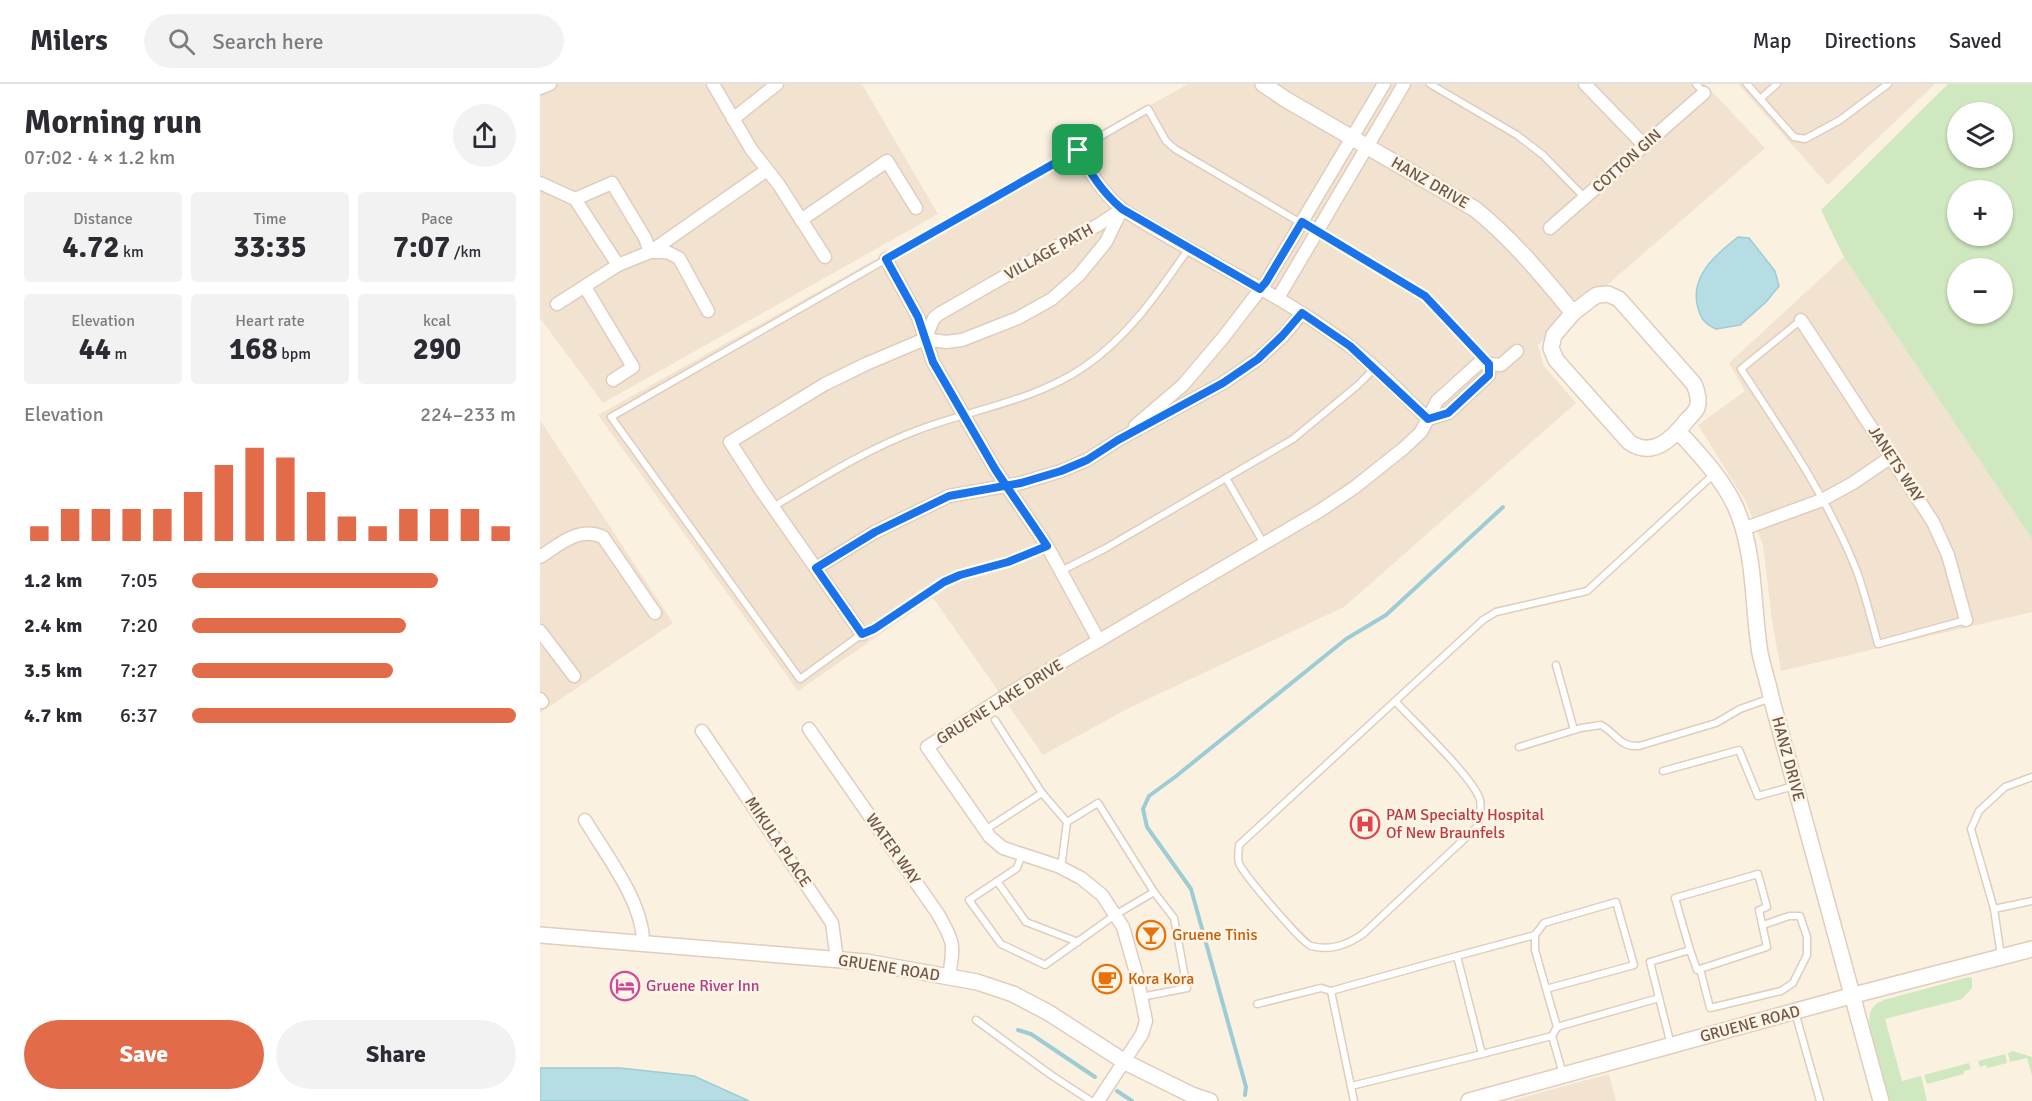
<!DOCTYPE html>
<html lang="en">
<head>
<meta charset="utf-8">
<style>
  :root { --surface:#fff; --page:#f2f2f3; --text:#2b2b33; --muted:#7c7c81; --line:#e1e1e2; --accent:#e26c49 }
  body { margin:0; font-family:Signika,sans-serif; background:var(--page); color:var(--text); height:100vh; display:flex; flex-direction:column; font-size:22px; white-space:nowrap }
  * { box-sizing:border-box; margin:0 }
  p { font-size:20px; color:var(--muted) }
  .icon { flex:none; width:33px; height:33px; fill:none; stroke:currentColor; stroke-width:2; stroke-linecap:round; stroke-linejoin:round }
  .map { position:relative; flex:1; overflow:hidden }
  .details { display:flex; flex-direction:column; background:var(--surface); width:540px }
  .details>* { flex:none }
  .controls { position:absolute; left:1407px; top:18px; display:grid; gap:12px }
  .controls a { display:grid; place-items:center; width:66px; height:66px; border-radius:50%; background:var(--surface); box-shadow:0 2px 4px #0004; font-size:30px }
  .pin { position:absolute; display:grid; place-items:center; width:51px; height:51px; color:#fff; margin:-26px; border-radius:12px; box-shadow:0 3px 9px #0006 }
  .round { display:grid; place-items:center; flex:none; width:63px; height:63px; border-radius:32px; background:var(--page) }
  .summary { display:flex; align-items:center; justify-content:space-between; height:102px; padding:0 24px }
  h1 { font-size:33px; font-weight:700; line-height:45px }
  .stats { display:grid; grid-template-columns:repeat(3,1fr); gap:9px; height:102px; padding:6px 24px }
  .stats div { display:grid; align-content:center; border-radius:6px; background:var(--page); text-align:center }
  .stats b { font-size:30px; font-weight:700 }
  .stats small { font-size:16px; font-weight:400 }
  .stats p { font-size:16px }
  .chart { height:168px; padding:12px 24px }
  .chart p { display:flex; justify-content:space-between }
  .chart svg { width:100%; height:108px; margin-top:6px; stroke:var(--accent); stroke-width:6 }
  .primary-button { display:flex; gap:12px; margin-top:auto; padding:12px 24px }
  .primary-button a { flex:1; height:69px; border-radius:36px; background:var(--accent); color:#fff; font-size:24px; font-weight:700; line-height:69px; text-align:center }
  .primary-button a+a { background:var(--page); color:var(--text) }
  ul { padding:0 24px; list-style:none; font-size:20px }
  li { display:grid; grid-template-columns:96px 72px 1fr; align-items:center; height:45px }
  li i { height:15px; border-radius:8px; background:var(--accent) }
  header { display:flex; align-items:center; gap:36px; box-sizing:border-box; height:84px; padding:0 30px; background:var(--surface); border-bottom:2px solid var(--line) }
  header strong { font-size:28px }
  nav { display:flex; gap:33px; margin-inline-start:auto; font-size:21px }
  .search { width:420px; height:54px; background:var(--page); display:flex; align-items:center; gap:15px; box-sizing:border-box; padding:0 21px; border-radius:33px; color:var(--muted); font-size:22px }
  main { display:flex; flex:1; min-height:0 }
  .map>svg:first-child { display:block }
  .residential { fill:#f2e3d0 }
  .green { fill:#d0e8c0; fill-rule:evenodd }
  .water { fill:#b6dde3; stroke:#9dccd5; stroke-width:1.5 }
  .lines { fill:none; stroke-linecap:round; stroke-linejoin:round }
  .stream { stroke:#9dccd5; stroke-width:4 }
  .service-casing { stroke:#dfcdbd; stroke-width:9 }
  .minor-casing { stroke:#dfcdbd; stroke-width:15 }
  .tertiary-casing { stroke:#dfcdbd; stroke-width:18 }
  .service { stroke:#fff; stroke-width:6 }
  .minor { stroke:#fff; stroke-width:12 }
  .tertiary { stroke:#fff; stroke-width:15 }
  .route-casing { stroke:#fff; stroke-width:12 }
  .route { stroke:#1a73e8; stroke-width:8 }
  .labels { text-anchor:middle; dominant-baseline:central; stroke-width:5; stroke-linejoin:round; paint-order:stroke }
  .street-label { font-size:16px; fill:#715749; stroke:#fef5e6 }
  .health-label { font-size:16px; fill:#be3a42; stroke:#fef5e6; text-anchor:start }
  .food-label { font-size:16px; fill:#c56008; stroke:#fef5e6; text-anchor:start }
  .hotel-label { font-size:16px; fill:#b23c85; stroke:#fef5e6; text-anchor:start }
</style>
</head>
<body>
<header>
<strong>Milers</strong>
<div class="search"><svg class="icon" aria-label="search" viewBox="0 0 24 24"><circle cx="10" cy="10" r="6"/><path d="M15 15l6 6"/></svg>Search here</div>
<nav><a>Map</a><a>Directions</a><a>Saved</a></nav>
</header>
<main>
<section class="details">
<div class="summary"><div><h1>Morning run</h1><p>07:02 · 4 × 1.2 km</p></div><a class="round"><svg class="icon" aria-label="share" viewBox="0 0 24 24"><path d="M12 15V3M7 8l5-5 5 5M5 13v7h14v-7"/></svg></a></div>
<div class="stats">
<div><p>Distance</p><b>4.72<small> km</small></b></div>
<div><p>Time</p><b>33:35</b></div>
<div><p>Pace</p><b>7:07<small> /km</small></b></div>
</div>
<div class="stats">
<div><p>Elevation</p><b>44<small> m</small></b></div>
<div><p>Heart rate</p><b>168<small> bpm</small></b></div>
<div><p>kcal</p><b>290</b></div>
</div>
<div class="chart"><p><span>Elevation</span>224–233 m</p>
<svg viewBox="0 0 160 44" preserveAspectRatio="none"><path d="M5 44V38M15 44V31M25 44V31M35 44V31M45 44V31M55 44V24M65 44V13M75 44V6M85 44V10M95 44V24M105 44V34M115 44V38M125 44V31M135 44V31M145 44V31M155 44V38"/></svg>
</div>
<ul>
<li><b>1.2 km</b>7:05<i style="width:76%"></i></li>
<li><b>2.4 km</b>7:20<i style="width:66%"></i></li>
<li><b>3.5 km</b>7:27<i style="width:62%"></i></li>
<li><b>4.7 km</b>6:37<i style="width:100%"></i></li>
</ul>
<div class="primary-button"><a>Save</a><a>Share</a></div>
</section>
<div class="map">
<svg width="1492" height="1017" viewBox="0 0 1492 1017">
  <rect width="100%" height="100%" fill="#fbf1e1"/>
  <g class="residential">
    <polygon points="0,0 322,0 398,130 63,319 0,234"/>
    <polygon points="648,0 1165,0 1225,64 998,261 1004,282 1036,319 804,523 589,624 503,671 393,514 258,607 58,331"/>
    <polygon points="1198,0 1395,0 1288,101"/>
    <polygon points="1304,173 1492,455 1492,528 1241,587 1232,537 1223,461 1206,418 1158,341 1205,307 1189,279"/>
    <polygon points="0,336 133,539 0,629"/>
    <polygon points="1069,990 1076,1017 970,1017"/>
  </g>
  <g class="green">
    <path d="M1408,0H1492V455L1304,173L1281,126ZM1418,28H1462V74H1418ZM1418,106H1462V152H1418ZM1418,184H1462V230H1418Z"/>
    <path d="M1429,893L1432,894V904L1422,915L1345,935L1362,997L1381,992L1387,1017H1350C1345,1000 1326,944 1330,929C1332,922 1337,919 1344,916Z"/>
    <polygon points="1473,967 1492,973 1492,992 1487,974 1470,978 1468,969"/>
    <polygon points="1465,970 1467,979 1447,984 1446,981 1440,983 1438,977"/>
    <polygon points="1429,979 1431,985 1424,987 1424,990 1387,1000 1384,991"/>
  </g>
  <g class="water">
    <path d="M1198,153L1209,154L1235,187L1239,202L1226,218L1200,241L1176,245C1165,240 1161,235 1158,224C1149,193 1175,171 1198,153Z"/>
    <polygon points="0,984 80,984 154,992 209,1017 0,1017"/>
  </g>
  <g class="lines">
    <g class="stream">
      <polyline points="478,946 491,950 555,993"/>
      <polyline points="577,1007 592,1017"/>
      <polyline points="705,1011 706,1003 651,805 607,743 603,725 609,712 635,693 806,555 846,531 963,423"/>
    </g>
    <g class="service-casing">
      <g id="service">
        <polyline points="890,0 977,51 1003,71 1045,114"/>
        <polyline points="1156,0 1164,9"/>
        <polyline points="1207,0 1254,53 1265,55 1300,36 1348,0"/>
        <polyline points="1220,15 1237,0"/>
        <path d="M1261,236L1201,285C1243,349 1287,413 1316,485C1325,509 1331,535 1338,560L1426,536"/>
        <polyline points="686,394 724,460"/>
        <path d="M233,423C280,395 327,365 378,346C433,325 494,317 544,283C589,252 618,209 649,164"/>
        <polyline points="507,462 468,478 420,491 403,498 334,545 322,550 260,595 71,333 608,25 626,57 635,65 885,212 948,279"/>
        <polyline points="521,487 566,464 753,355 818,301 835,284"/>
        <polyline points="1016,581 1034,646"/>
        <path d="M855,617C873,637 934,694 940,716C942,726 940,734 937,743L823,850C807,861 791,867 771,862C763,860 703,790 699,779C697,774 699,766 699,761L943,536L956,528L1047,507L1174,390"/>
        <polyline points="455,636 502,709"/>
        <path d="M979,663L1041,644L1061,641C1077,650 1079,663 1099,662L1176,639L1200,625L1231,614"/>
        <polyline points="1123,687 1199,666 1218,712 1254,702"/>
        <polyline points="527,738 558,719 614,808"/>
        <polyline points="445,746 502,709 527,738 521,784"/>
        <polyline points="482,770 477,784 429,816 461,860 505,881 575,831 614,808 634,834 647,904 601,913"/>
        <polyline points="457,797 486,838 538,858"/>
        <polyline points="1454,825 1431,745 1439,727 1465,703 1492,693"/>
        <polyline points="917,872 995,851"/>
        <polyline points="1461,872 1454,825 1492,817"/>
        <polyline points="1160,885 1170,924 1241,907 1253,899 1267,871 1267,853 1260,832 1249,832 1223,841"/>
        <polyline points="1006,905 1094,881 1076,818 1004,839 995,851 995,866 1017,943 1012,952 1023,990"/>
        <polyline points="717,920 781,904 791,907"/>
        <polyline points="1255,928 1280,1017"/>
        <polyline points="436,936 511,991 551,1017"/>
        <polyline points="1017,943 1119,914"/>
        <polyline points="1131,961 1110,878 1150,866 1157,886 1227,863 1219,826 1227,823 1218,790 1135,814 1150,866"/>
        <polyline points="942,970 1012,952"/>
        <polyline points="811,1002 942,970 917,872 791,907 814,1017"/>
      </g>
    </g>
    <g class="minor-casing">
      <g id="minor">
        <polyline points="173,0 211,65 239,101 285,173"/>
        <polyline points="1045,0 1104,61"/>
        <polyline points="0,4 10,0"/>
        <polyline points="193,35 237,0"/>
        <path d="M538,66C550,89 562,108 582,125C648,168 721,200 786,245C824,270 855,303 888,335"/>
        <polyline points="0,99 35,115 78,181 17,220"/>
        <polyline points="35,115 72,99 105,154 110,168 227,86"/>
        <polyline points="261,136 347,77 376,124"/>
        <polyline points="1010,144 1164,9"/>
        <polyline points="346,175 378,233 393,278 455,385 507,462 559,557"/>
        <polyline points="78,181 110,168 127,168 139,174 168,227"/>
        <polyline points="45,203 93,283 73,296"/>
        <polyline points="738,214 864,0"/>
        <polyline points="1261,236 1393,438 1408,471 1426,536"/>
        <polyline points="385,255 394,234 399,230 516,163 558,141 581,126"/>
        <polyline points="888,335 908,329 949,291 949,280"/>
        <polyline points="595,342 643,301 682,255 726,198 844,0"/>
        <polyline points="1203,445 1282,416 1313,399 1351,373"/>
        <path d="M0,473C20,460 39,442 63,453L115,529"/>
        <polyline points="276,484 335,448 409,412 481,399 521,387 547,376 578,356 683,299 718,275 743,252 762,229"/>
        <polyline points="0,547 34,592"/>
        <polyline points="322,550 221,406 190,358 285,300 326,280 385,255 406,258 422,256 478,234 512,215 539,191 566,158 582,125"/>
        <polyline points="0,615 2,618"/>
        <path d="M269,645L398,830C415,860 414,860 409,893"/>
        <polyline points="162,647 292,839 297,876"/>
        <path d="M45,736C66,771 104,819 103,860"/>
        <polyline points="558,1017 602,950 606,937 597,892 583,843 562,811 541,794 518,782 463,764 450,753 387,663 468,610 781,426 815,403 864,364 881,348 897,317 939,279 961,281 977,267"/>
      </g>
    </g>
    <g class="tertiary-casing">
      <g id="tertiary">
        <path d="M723,0L745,15L935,125C972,155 1003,192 1033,229"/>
        <path d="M1068,210L1079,215L1154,300C1157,307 1160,316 1157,324C1156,327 1151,332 1148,335C1133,354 1113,375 1089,358L1016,276L1011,264L1014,251L1033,229L1051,215L1057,211Z"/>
        <path d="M1138,347C1160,371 1183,395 1196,424C1216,471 1212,520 1220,569C1223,584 1228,598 1231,613L1341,1017"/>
        <polyline points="0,851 326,878 437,898 473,910 509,929 585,978 652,1011 670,1017"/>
        <polyline points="929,1017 1314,911 1492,865"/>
      </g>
    </g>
    <use href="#service" class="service"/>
    <use href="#minor" class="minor"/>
    <use href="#tertiary" class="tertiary"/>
  </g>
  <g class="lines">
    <g class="route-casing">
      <path id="route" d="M538,66L346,175L378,233L393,278L455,385C472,411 490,436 507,462L468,478L420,491L404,498L334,545L322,550L276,484L335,448L409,412L481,399L521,387L547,376L578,356L683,299L718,275L742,252L762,229L810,262L888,335L908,329L949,291V280L885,212L762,138L726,198L720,205L582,125C562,108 550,89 538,66"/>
    </g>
    <use href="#route" class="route"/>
  </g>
  <defs>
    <g id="hospital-ring" transform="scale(1.5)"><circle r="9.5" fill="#fef5e6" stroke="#e0444e" stroke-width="1.5"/><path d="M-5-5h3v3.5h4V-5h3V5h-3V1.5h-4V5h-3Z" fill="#e0444e"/></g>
    <g id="bar-ring" transform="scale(1.5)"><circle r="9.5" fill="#fef5e6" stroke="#e8710a" stroke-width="1.5"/><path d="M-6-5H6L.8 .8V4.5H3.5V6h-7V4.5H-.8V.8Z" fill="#e8710a"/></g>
    <g id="cafe-ring" transform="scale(1.5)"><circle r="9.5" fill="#fef5e6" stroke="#e8710a" stroke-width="1.5"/><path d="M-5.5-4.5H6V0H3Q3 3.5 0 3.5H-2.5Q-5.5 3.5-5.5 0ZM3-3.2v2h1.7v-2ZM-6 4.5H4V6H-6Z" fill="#e8710a"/></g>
    <g id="hotel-ring" transform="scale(1.5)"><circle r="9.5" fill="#fef5e6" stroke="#d1479c" stroke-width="1.5"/><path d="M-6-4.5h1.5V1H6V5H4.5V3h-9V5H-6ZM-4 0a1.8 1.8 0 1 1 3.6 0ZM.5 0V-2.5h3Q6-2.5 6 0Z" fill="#d1479c"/></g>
  </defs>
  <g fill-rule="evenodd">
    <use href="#hospital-ring" x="825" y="740"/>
    <use href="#bar-ring" x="611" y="851"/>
    <use href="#cafe-ring" x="567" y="895"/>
    <use href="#hotel-ring" x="85" y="902"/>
  </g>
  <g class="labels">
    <g class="street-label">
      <text transform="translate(1087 77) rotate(-42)">COTTON GIN</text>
      <text transform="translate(890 99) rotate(30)">HANZ DRIVE</text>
      <text transform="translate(509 168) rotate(-29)">VILLAGE PATH</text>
      <text transform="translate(1356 380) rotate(57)">JANETS WAY</text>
      <text transform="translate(460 618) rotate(-32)">GRUENE LAKE DRIVE</text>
      <text transform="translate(1248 675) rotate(75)">HANZ DRIVE</text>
      <text transform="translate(238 758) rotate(56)">MIKULA PLACE</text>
      <text transform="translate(353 765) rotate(55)">WATER WAY</text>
      <text transform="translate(349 884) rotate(9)">GRUENE ROAD</text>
      <text transform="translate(1210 940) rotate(-15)">GRUENE ROAD</text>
    </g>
    <g class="health-label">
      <text x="846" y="731">PAM Specialty Hospital<tspan x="846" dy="18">Of New Braunfels</tspan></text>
    </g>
    <g class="food-label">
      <text x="632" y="851">Gruene Tinis</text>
      <text x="588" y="895">Kora Kora</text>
    </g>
    <g class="hotel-label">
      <text x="106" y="902">Gruene River Inn</text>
    </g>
  </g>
</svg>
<div class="controls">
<a><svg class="icon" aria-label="layers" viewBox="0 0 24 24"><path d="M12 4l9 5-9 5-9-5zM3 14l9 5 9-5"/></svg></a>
<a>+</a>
<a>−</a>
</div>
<div class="pin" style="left:538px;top:66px;background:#1e9e55"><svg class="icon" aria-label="arrive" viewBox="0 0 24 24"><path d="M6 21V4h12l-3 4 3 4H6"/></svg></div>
</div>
</main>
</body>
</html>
